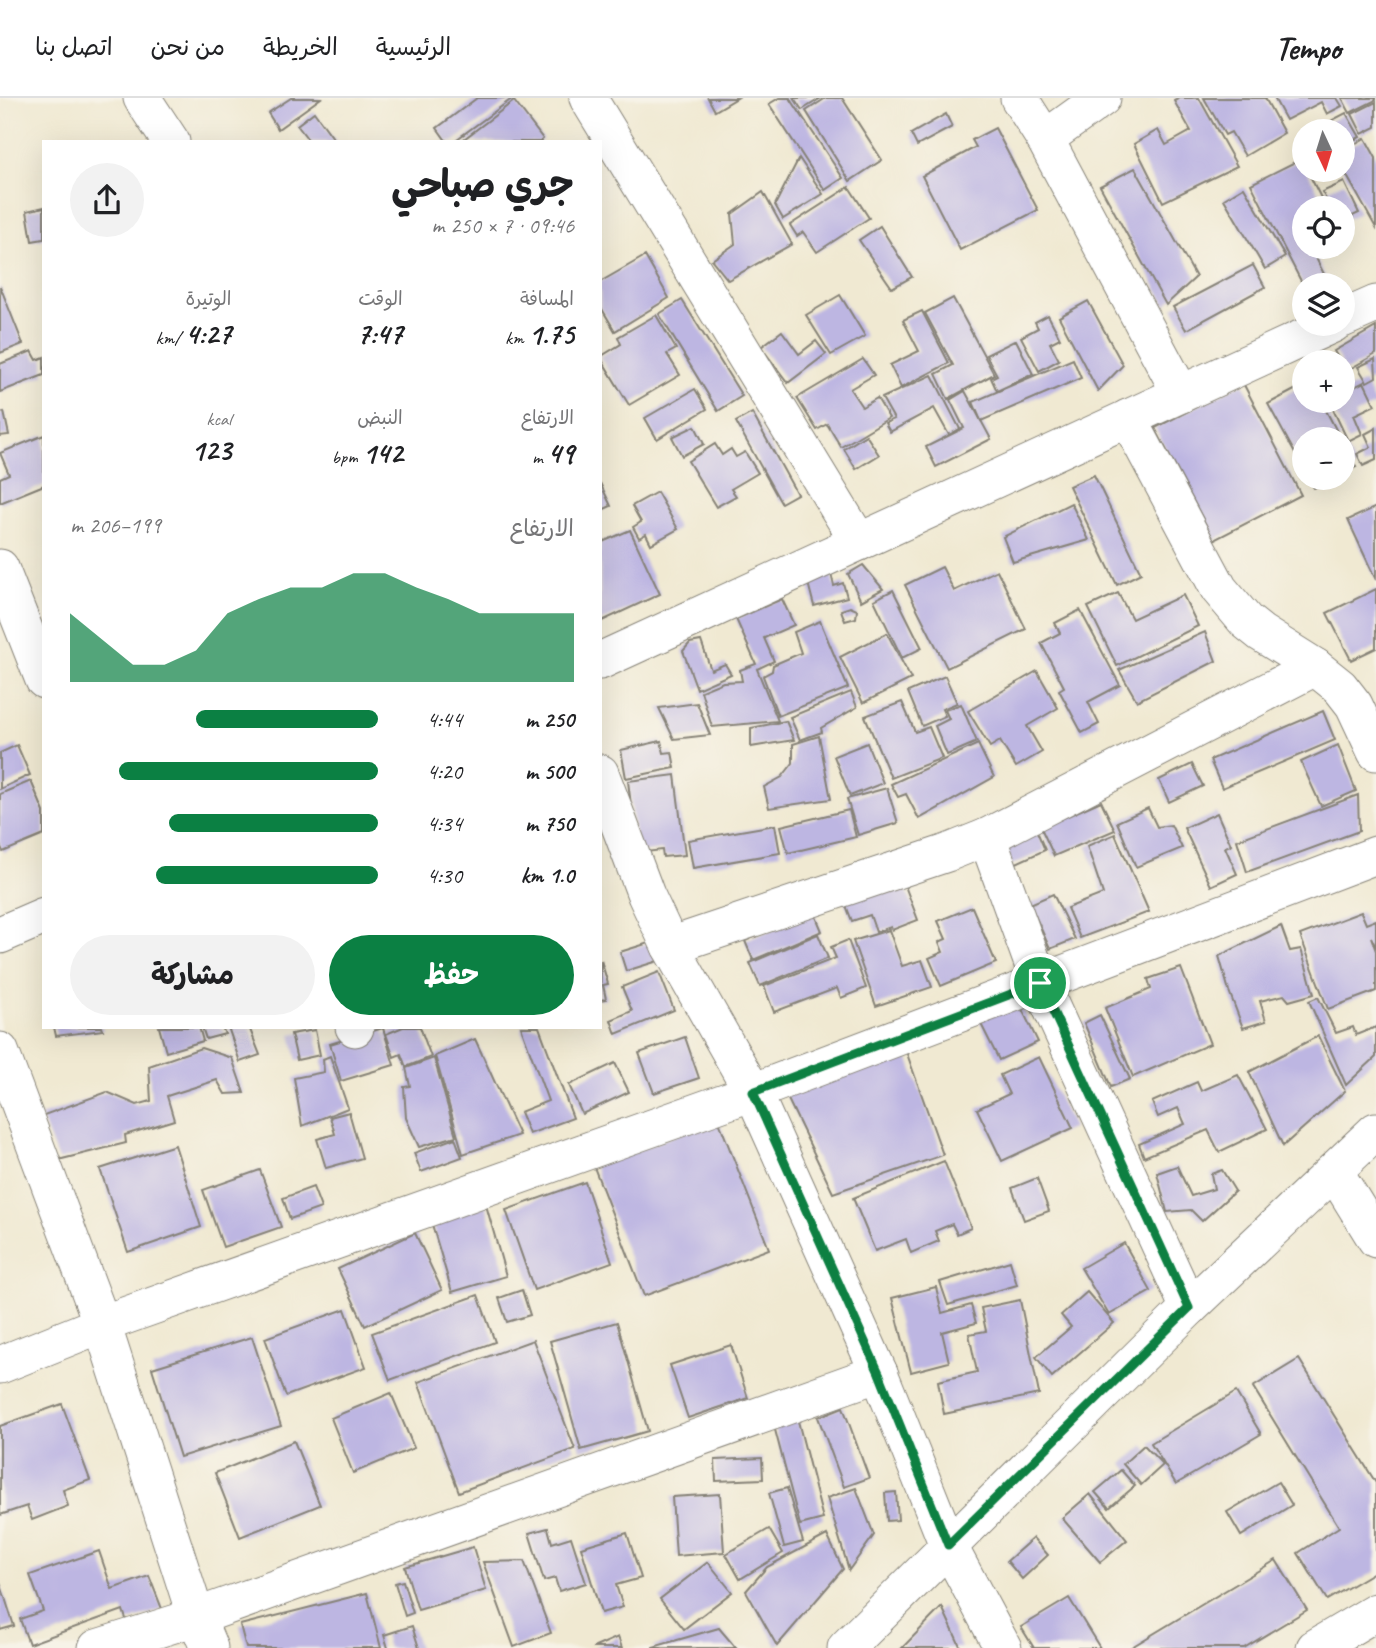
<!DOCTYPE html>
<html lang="ar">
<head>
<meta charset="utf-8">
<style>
  :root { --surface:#fff; --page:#f2f2f2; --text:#202124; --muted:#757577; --line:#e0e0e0; --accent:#0b8043 }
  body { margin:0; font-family:Caveat,"Playpen Sans Arabic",sans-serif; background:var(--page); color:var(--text); direction:rtl; height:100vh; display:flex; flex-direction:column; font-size:26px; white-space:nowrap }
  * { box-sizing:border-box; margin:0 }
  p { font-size:23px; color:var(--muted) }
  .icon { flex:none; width:38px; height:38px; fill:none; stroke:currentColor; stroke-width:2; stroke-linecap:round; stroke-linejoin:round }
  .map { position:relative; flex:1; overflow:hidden; direction:ltr }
  .drawer { position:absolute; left:42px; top:42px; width:560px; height:889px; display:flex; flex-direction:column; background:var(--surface); border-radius:0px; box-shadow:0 7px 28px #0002; direction:rtl }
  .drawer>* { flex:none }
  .needle { width:46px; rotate:176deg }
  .tools { position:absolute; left:1292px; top:21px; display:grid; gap:14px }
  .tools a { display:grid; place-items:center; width:63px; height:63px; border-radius:50%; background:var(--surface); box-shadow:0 7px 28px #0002; font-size:35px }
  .pin { position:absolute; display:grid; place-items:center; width:60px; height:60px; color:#fff; margin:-30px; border:4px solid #fff; border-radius:50%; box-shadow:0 2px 7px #0007 }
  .round { display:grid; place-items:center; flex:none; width:74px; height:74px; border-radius:37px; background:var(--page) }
  .overview { display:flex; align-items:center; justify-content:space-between; height:119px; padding:0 28px }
  h1 { font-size:38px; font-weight:700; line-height:52px }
  .stats { display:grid; grid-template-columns:repeat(3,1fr); gap:10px; height:119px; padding:7px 28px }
  .stats div { display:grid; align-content:center }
  .stats b { font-size:30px; font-weight:700 }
  .stats small { font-size:19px; font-weight:400 }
  .stats p { font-size:19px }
  .chart { height:196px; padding:14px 28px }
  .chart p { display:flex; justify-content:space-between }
  .chart svg { width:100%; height:126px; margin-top:7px; fill:var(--accent); opacity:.7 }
  .primary-button { display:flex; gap:14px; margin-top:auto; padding:14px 28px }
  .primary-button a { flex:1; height:80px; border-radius:42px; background:var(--accent); color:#fff; font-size:28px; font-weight:700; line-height:80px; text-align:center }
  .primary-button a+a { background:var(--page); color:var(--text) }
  ul { padding:0 28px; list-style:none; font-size:23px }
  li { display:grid; grid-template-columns:112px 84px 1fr; align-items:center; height:52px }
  li i { height:18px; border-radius:9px; background:var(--accent) }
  header { display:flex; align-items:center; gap:42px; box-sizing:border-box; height:98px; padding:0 35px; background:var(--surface); border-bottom:2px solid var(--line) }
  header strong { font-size:33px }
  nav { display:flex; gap:38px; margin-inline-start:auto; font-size:24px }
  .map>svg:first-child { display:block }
  .building { fill:#bdb6e2 }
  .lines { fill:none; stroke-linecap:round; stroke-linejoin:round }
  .minor-casing { stroke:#868277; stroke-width:39 }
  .minor { stroke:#fff; stroke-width:37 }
  .route-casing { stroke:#fff; stroke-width:14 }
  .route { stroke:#0b8043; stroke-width:9 }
</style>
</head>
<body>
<header>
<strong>Tempo</strong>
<nav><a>الرئيسية</a><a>الخريطة</a><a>من نحن</a><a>اتصل بنا</a></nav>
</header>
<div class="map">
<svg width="1376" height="1550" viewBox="0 0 1376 1550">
  <rect width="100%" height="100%" fill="#f7f3e8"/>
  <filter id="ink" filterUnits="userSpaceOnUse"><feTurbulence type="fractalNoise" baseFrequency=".0143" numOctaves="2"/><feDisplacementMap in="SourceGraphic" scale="14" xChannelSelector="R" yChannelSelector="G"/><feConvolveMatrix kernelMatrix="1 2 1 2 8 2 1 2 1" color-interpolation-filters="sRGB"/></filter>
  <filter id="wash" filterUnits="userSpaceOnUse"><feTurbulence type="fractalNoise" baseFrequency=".00686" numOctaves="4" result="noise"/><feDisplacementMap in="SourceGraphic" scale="28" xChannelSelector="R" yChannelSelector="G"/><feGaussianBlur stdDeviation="1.57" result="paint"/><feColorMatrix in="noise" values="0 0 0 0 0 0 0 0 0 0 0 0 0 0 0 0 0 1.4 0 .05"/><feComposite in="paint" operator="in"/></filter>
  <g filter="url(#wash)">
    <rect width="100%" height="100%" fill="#f0e9d2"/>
    <g id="blocks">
      <g class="building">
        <polygon points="291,0 321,0 278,31 268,15"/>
        <polygon points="477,0 513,0 453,44 447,44 437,30"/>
        <polygon points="708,0 737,0 715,13"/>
        <polygon points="779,0 790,0 843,80 825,92 769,6"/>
        <polygon points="794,0 821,0 802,12"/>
        <polygon points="826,0 842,0 882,62 850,83 806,13"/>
        <polygon points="1180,0 1199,0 1237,68 1163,104 1134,46 1158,32 1166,47 1191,33 1174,3"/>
        <polygon points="1204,0 1265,0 1284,35 1245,58 1231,34 1225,37"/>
        <polygon points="1274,0 1337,0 1342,8 1327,16 1321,4 1286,22"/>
        <polygon points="1342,0 1376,0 1376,2 1350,15"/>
        <polygon points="514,3 543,41 540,44 460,44"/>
        <polygon points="1376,4 1376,29 1362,36 1352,16"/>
        <polygon points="314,14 336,44 310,44 297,27"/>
        <polygon points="1346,15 1360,39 1342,48 1342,33 1322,33 1319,29"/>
        <polygon points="946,16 952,29 917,48 911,36"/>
        <polygon points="995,30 1038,112 960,152 922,78 976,49 972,42"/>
        <polygon points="1365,40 1376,60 1376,130 1342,69 1342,53"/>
        <polygon points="799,60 823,96 783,121 775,107"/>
        <polygon points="1301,61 1304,72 1307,72 1326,110 1304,110 1304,149 1334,149 1315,158 1327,182 1317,187 1303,187 1251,86"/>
        <polygon points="1135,70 1196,179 1166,207 1100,88"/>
        <polygon points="1344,84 1359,115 1342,123 1342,110 1331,110 1322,94"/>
        <polygon points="849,89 869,120 817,154 803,134 797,138 790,127"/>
        <polygon points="1244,89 1285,159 1265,171 1224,101"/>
        <polygon points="763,94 792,146 728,182 712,162 735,146 732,116"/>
        <polygon points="44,109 44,141 32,143 27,113"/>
        <polygon points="880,128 912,179 892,190 859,142"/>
        <polygon points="645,158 669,200 615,233 602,211 600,212 600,184"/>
        <polygon points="1253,167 1265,189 1186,232 1173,209"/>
        <polygon points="0,188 23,246 0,255"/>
        <polygon points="840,197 865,238 831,257 806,217"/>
        <polygon points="953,200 994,276 948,301 936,276 953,267 925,215"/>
        <polygon points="682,202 742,298 718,313 659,216"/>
        <polygon points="1088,203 1123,267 1098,293 1059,219"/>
        <polygon points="922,213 949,265 901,290 890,267 919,253 903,222"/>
        <polygon points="656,217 676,251 667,256 680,277 629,307 600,259 621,246 618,239"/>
        <polygon points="1048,217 1060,240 1050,245 1059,262 1039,273 1021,239 1038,230 1035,224"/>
        <polygon points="1376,229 1376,256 1346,273 1334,253"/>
        <polygon points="782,233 799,256 816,243 826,256 788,285 761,249"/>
        <polygon points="1016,242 1033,276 997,293 991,280 997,277 986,257"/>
        <polygon points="32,253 37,262 44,259 44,277 0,294 0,266"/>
        <polygon points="863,261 874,277 850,291 862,309 877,300 889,320 841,349 827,326 817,332 797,300"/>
        <polygon points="1073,261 1081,280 981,323 973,304"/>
        <polygon points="1375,261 1376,279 1367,284 1358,269"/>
        <polygon points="932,277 960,331 949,337 934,310 890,334 885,325 894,321 882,300"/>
        <polygon points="1364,284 1375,307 1354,317 1362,336 1348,343 1329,303 1342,303 1342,295"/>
        <polygon points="1243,285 1301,397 1214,442 1155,330"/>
        <polygon points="1304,287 1304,303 1321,303 1341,341 1304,341 1304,372 1268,306"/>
        <polygon points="695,291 707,311 657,341 645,320"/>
        <polygon points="965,293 991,341 936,369 926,349 964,330 950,302"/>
        <polygon points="4,314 9,337 0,338 0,315"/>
        <polygon points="752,315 797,396 781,405 736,324"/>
        <polygon points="695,328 704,346 682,358 672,339"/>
        <polygon points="1376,330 1376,362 1363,368 1357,356 1371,349 1365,336"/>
        <polygon points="44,337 44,387 0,405 0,380 9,376 0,355"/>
        <polygon points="866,337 879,357 856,371 844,351"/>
        <polygon points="1342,344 1356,369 1342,376"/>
        <polygon points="715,346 722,357 731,351 736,359 745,354 758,375 731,391 736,398 716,409 688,363"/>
        <polygon points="1094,377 1141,475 1117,487 1069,388"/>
        <polygon points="1308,380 1334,380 1314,390"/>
        <polygon points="600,385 611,408 600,413"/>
        <polygon points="657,394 678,431 651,446 646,436 639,440 633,429 641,424 632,408"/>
        <polygon points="1071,405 1089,442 1013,464 1003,439"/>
        <polygon points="1376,409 1376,482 1348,422"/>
        <polygon points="630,432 660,496 600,524 600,445"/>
        <polygon points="863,467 883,491 861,503 848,476"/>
        <polygon points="942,469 954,493 997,472 1026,531 947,570 905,487"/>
        <polygon points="830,471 834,488 843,485 847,499 814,508 806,477"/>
        <polygon points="1376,491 1376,550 1351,562 1327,515"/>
        <polygon points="893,492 922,550 902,560 874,502"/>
        <polygon points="1118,495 1132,521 1183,497 1198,528 1117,568 1088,509"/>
        <polygon points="782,501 794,527 764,540 774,563 757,571 778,623 712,629 701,593 723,584 742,583 740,572 756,566 736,521"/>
        <polygon points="850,509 857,512 856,520 845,523 841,512"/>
        <polygon points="1080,512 1120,587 1088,604 1099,626 1082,635 1059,592 1064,589 1041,545 1060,535 1055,525"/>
        <polygon points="820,523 848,590 778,618 763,578 772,573 773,567 801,555 794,534"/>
        <polygon points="1205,534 1216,563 1137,603 1119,572"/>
        <polygon points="887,535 911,581 863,605 840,559"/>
        <polygon points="701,543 711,572 725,566 731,576 697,591 683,553 690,545"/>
        <polygon points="1037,573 1058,610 1027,628 1042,654 1016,669 1000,643 990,649 968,613"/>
        <polygon points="945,578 957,605 942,611 945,618 922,628 908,594"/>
        <polygon points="851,594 857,609 821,630 822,634 800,642 790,619"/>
        <polygon points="902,604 915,634 929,629 942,660 891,680 865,618"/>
        <polygon points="697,605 710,637 674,641 659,610"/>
        <polygon points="961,606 977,644 947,657 935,628 949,621 945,612"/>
        <polygon points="1323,613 1335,642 1222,690 1210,662"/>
        <polygon points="786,623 794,642 751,649 751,630"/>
        <polygon points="819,638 831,701 769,710 764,689 782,679 793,665 793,646"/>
        <polygon points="661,643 664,655 672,654 675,670 626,680 621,652"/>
        <polygon points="867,645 883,685 850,698 834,658"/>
        <polygon points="978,646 994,679 919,721 906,696 898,699 891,686"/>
        <polygon points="17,647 30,677 0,691 0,655"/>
        <polygon points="1338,647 1356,693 1321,708 1301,664"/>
        <polygon points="1192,666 1203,688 1169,704 1159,682"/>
        <polygon points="675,677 685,757 663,759 662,752 637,755 628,683"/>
        <polygon points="31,683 44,714 44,737 3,754 0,747 0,696"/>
        <polygon points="887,690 898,725 858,737 847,701"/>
        <polygon points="1358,697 1359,733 1247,774 1237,742"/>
        <polygon points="1101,703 1115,732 1054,758 1041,730"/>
        <polygon points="1148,710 1157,729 1171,727 1182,750 1136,769 1117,724"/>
        <polygon points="849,712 856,739 788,755 781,728"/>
        <polygon points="1217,715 1231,747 1225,749 1237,776 1211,788 1184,730"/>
        <polygon points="775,727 780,755 693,770 688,742"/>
        <polygon points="1036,731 1045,752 1012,767 1003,746"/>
        <polygon points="1115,736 1149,814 1080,840 1067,810 1103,796 1087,748"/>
        <polygon points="902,780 918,822 892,832 891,829 876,834 870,817 852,823 844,802"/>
        <polygon points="1053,796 1075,841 1050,851 1030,806"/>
        <polygon points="972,809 996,865 941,888 929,860 943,854 939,844 946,841 938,823"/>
        <polygon points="814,814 822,833 753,862 745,843"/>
        <polygon points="1361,814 1366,826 1376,822 1376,850 1371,839 1376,853 1376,893 1328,911 1300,837"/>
        <polygon points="1281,828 1290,853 1301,851 1314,896 1289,903 1284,897 1260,903 1266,923 1243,930 1229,893 1219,858"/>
        <polygon points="889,832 902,868 922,862 932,889 876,908 853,843"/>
        <polygon points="818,836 828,860 760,888 750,865"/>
        <polygon points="848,842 866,890 841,900 837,890 774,914 764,888 836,860 831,849"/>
        <polygon points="652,844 658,863 626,873 620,854"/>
        <polygon points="601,862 608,886 603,887 606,901 600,902"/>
        <polygon points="1181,870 1210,946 1133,979 1105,910 1151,891 1148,881"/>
        <polygon points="659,874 674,912 616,936 611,922 632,913 622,889"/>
        <polygon points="1016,899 1038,944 999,962 977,918"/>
        <polygon points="1318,899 1336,935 1353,929 1356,937 1376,929 1376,959 1346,987 1309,903"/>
        <polygon points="1100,917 1130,981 1111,989 1084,925"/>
        <polygon points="54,929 102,929 103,932 56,938"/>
        <polygon points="159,929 199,929 203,943 166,954"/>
        <polygon points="202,929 222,929 225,936 206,941"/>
        <polygon points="228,929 249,929 260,957 240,964"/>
        <polygon points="403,929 420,929 431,959 406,969 401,956 394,959 386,936"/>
        <polygon points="521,929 539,929 573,1020 529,1036 520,1014 548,1003"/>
        <polygon points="383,930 394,967 341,983 330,946"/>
        <polygon points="315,932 320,957 297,962 291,936"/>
        <polygon points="1318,938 1345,993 1283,1048 1249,974"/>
        <polygon points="685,939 699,980 654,995 639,955"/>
        <polygon points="475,941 519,1037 463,1056 435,958"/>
        <polygon points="201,950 232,960 244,995 225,996 217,982 167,998 174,1022 125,1037 126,1045 58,1062 41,1018 107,994 137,1007 151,1003 149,968"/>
        <polygon points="906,953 943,1057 833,1095 785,995"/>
        <polygon points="330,958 348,1010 302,1028 294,980 324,974 323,961"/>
        <polygon points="1039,959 1073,1030 1002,1063 977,1011 1009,996 1000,977"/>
        <polygon points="434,960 456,1038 419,1049 406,1020 404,989 410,988 406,970"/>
        <polygon points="615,965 629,994 582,1016 569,987"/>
        <polygon points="1238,977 1267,1031 1219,1054 1208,1032 1144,1059 1139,1046 1185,1026 1178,1010 1158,1019 1152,1004 1197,984 1201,993"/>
        <polygon points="349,1014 362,1060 326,1070 317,1041 335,1036 330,1019"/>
        <polygon points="718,1021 769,1151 644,1198 594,1069"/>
        <polygon points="455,1040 462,1059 421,1074 414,1055"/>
        <polygon points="175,1047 201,1129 128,1154 100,1071"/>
        <polygon points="944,1063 971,1130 957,1136 952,1126 935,1133 939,1143 911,1155 906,1141 875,1153 853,1100"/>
        <polygon points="1177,1068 1191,1098 1214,1091 1211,1076 1222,1072 1235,1093 1202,1123 1191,1112 1167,1114 1157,1075"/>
        <polygon points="260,1072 281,1129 223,1149 203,1092"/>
        <polygon points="1037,1080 1049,1113 1024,1122 1012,1090"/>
        <polygon points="585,1084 612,1164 534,1192 506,1112"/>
        <polygon points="313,1089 321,1110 290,1121 283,1100"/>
        <polygon points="486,1107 506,1178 452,1194 431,1123"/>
        <polygon points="415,1135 442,1192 365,1228 338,1171"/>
        <polygon points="1124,1145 1151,1193 1109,1217 1081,1170"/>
        <polygon points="1010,1163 1017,1187 948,1207 940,1184"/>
        <polygon points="936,1189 942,1215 971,1207 976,1225 942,1234 949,1264 911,1274 892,1200"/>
        <polygon points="522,1192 530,1217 507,1224 499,1200"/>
        <polygon points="1087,1194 1114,1225 1052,1279 1036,1259 1071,1229 1061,1217"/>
        <polygon points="478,1197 495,1244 390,1282 372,1235"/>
        <polygon points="1020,1202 1039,1296 944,1316 938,1283 977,1274 969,1236 986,1233 981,1210"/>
        <polygon points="345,1211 366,1269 286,1298 265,1240"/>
        <polygon points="617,1224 648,1333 581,1352 550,1243"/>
        <polygon points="252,1239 281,1328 180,1359 152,1270"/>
        <polygon points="533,1242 575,1351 459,1394 418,1284"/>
        <polygon points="731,1247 748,1300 688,1320 670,1267"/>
        <polygon points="1299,1261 1376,1385 1376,1473 1327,1502 1298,1455 1339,1429 1253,1289"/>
        <polygon points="1236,1294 1261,1336 1176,1386 1151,1345"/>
        <polygon points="391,1295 414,1350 353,1375 331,1320"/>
        <polygon points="62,1306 90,1382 63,1392 68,1408 32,1422 27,1408 0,1417 0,1328"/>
        <polygon points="843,1309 869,1380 844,1389 818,1319"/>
        <polygon points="798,1323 823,1421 800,1427 774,1328"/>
        <polygon points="294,1343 320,1407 240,1439 215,1375"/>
        <polygon points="1144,1347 1163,1367 1141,1387 1123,1366"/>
        <polygon points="762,1360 763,1381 716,1383 715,1362"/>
        <polygon points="1121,1372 1135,1388 1109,1410 1095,1394"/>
        <polygon points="1278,1384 1292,1407 1241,1438 1227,1414"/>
        <polygon points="787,1390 803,1444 784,1449 769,1395"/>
        <polygon points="856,1390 874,1437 849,1472 827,1400"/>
        <polygon points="896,1394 898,1422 887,1423 885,1395"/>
        <polygon points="720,1396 724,1454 676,1458 672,1399"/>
        <polygon points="1090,1396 1127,1442 1100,1464 1062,1420"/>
        <polygon points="548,1430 552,1445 571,1439 586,1485 559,1493 555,1480 544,1483 529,1435"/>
        <polygon points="769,1431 783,1455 740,1481 726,1456"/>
        <polygon points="627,1435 641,1480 616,1487 623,1509 601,1515 581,1449"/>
        <polygon points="827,1437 843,1471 777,1548 746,1493 767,1469"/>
        <polygon points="1033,1440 1048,1457 1022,1481 1007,1463"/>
        <polygon points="473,1449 486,1492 418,1512 405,1469"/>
        <polygon points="99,1453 112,1491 149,1478 162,1511 127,1524 123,1512 29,1546 20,1521 43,1513 30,1477"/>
        <polygon points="1276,1462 1307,1512 1244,1550 1130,1550"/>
        <polygon points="524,1463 551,1535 514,1549 483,1464"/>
        <polygon points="708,1464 732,1494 684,1531 660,1501"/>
        <polygon points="403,1483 413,1515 405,1518 395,1485"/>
        <polygon points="0,1484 14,1528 0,1532"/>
        <polygon points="367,1495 381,1550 246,1550 240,1527"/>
        <polygon points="1069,1500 1100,1550 1034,1550 1021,1529"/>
        <polygon points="942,1509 961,1550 902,1550"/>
        <polygon points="412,1528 419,1550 388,1550 384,1537"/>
        <polygon points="719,1530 736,1550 653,1550 653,1549"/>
        <polygon points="618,1539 622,1550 593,1550"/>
      </g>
    </g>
  </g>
  <g filter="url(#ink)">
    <use href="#blocks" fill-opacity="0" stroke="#868277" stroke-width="2"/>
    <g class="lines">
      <g class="minor-casing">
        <g id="minor">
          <polyline points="142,0 171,44"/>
          <polyline points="588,0 859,444"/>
          <polyline points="1019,0 1045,41 1181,296"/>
          <polyline points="1045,41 1102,0"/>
          <polyline points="1342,221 1376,206"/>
          <polyline points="1128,320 1219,491 1246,523 1261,535 1315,569 1340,589 1354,607 1376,654"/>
          <polyline points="0,470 44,582"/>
          <polyline points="600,563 1333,226"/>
          <polyline points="600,675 646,797 670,848 753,994 879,1275 948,1447 1003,1550"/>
          <polyline points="987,739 1040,885 1189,1210"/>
          <polyline points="0,837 44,818"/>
          <polyline points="670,848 947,755 987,739 1315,569"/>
          <polyline points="354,929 355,930"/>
          <polyline points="0,953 102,1226 196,1519 209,1550"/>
          <polyline points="1334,1073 1376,1141"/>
          <polyline points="0,1267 102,1226 753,994 1376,757"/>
          <polyline points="97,1550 196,1519 879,1275"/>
          <polyline points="846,1550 1189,1210 1376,1033"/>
          <polyline points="1315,1550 1376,1514"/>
        </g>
      </g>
      <use href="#minor" class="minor"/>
    </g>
  </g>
  <g class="lines" filter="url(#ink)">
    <g class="route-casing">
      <polygon id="route" points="1040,885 1189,1210 948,1447 879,1275 753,994"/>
    </g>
    <use href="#route" class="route"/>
  </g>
</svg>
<div class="tools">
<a><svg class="needle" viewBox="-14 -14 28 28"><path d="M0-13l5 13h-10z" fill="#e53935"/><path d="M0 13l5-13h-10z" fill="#757577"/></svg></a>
<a><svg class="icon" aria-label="locate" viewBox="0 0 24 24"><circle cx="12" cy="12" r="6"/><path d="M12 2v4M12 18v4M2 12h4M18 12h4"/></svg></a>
<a><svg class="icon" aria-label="layers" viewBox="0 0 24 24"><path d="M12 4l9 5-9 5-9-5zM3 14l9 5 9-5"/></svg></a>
<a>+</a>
<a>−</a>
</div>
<div class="pin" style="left:1040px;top:885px;background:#1e9e55"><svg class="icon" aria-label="arrive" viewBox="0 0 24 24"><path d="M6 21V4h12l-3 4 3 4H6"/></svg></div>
<section class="drawer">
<div class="overview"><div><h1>جري صباحي</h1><p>09:46 · 7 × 250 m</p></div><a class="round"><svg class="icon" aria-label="share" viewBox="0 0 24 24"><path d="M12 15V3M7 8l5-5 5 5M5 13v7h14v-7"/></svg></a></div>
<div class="stats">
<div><p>المسافة</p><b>1.75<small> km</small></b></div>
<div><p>الوقت</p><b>7:47</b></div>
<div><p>الوتيرة</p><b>4:27<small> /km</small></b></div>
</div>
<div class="stats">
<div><p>الارتفاع</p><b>49<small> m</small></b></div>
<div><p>النبض</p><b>142<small> bpm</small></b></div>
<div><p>kcal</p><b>123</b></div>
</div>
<div class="chart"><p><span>الارتفاع</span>199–206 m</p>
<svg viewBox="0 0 160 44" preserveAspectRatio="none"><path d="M0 44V20L10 29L20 38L30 38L40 33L50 20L60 15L70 11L80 11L90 6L100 6L110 11L120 15L130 20L140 20L150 20L160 20V44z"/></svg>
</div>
<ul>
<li><b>250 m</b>4:44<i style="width:59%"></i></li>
<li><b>500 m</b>4:20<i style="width:84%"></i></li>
<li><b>750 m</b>4:34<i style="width:68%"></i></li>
<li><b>1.0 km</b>4:30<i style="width:72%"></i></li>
</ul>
<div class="primary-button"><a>حفظ</a><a>مشاركة</a></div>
</section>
</div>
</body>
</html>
